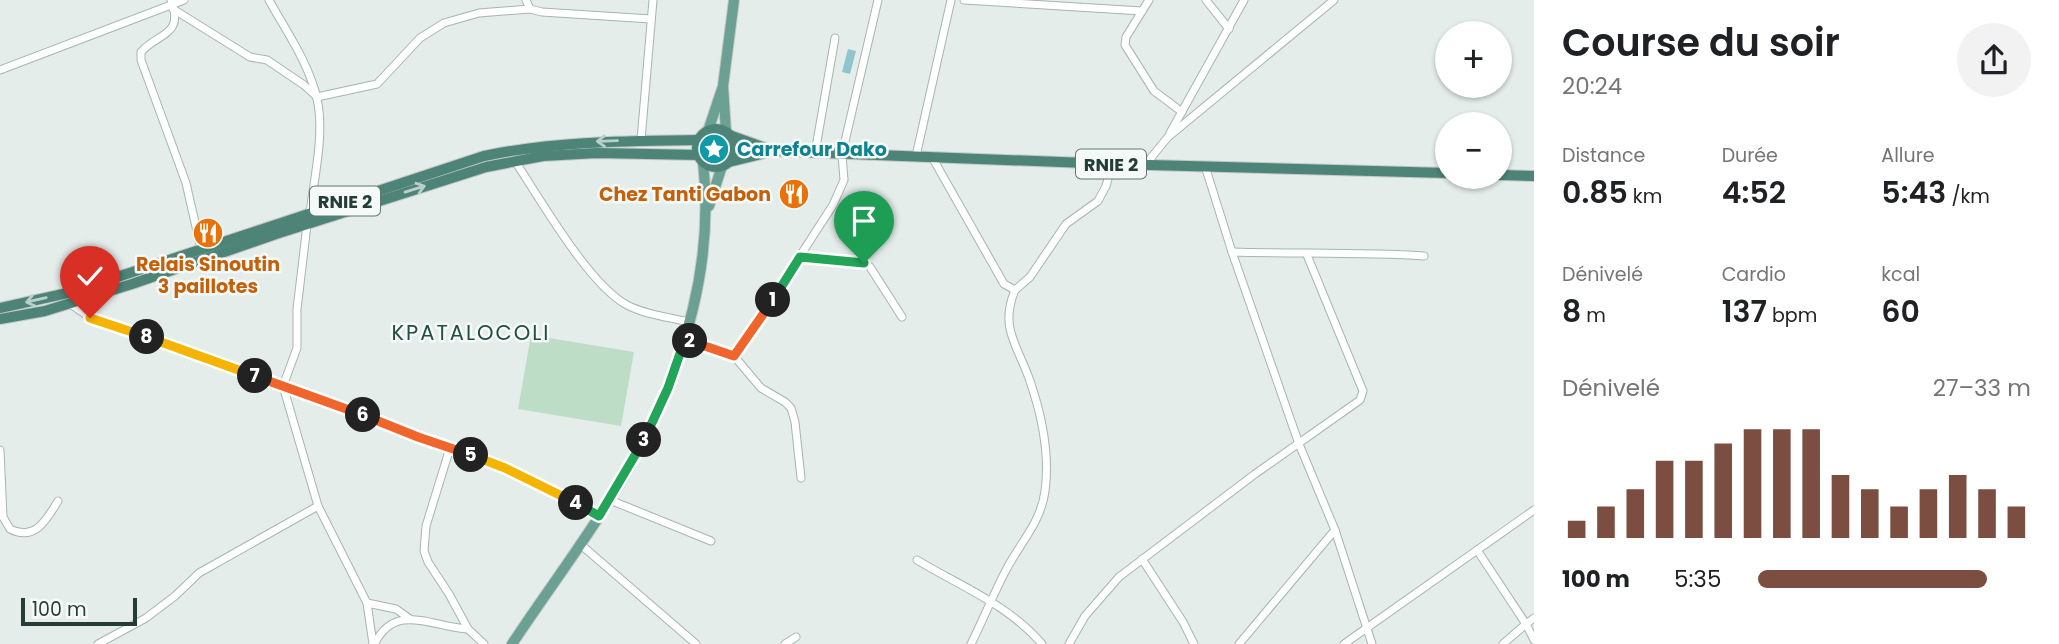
<!DOCTYPE html>
<html lang="fr">
<head>
<meta charset="utf-8">
<style>
  :root { --surface:#fff; --page:#f2f2f2; --text:#202124; --muted:#757577; --accent:#7b4e41 }
  body { margin:0; font-family:Poppins,sans-serif; background:var(--page); color:var(--text); height:100vh; display:flex; flex-direction:column; font-size:26px; white-space:nowrap }
  * { box-sizing:border-box; margin:0 }
  p { font-size:23px; color:var(--muted) }
  .icon { flex:none; width:38px; height:38px; fill:none; stroke:currentColor; stroke-width:2; stroke-linecap:round; stroke-linejoin:round }
  .map { position:relative; flex:1; overflow:hidden }
  .sheet { display:flex; flex-direction:column; background:var(--surface); width:525px }
  .sheet>* { flex:none }
  .tools { position:absolute; left:1435px; top:21px; display:grid; gap:14px }
  .tools a { display:grid; place-items:center; width:77px; height:77px; border-radius:50%; background:var(--surface); box-shadow:0 2px 5px #0004; font-size:35px }
  .scale { position:absolute; left:21px; bottom:18px; width:116px; box-sizing:border-box; padding-left:7px; border:4px solid #243e37; border-top:0; font-size:19px; line-height:24px; white-space:nowrap; color:#243e37; -webkit-text-stroke:5px #f5f9f7; paint-order:stroke }
  .pin { position:absolute; display:grid; place-items:center; width:60px; height:60px; color:#fff; margin:-72px -30px; border-radius:50% 50% 50% 0; rotate:-45deg; box-shadow:0 0 7px #0007 }
  .pin .icon { rotate:45deg }
  .km { position:absolute; width:35px; height:35px; margin:-18px; border-radius:50%; background:#222; color:#fff; font-size:19px; line-height:35px; text-align:center }
  .round { display:grid; place-items:center; flex:none; width:74px; height:74px; border-radius:37px; background:var(--page) }
  .head { display:flex; align-items:center; justify-content:space-between; height:119px; padding:0 28px }
  h1 { font-size:38px; font-weight:600; line-height:52px }
  .metrics { display:grid; grid-template-columns:repeat(3,1fr); gap:10px; height:119px; padding:7px 28px }
  .metrics div { display:grid; align-content:center }
  .metrics b { font-size:30px; font-weight:600 }
  .metrics small { font-size:19px; font-weight:400 }
  .metrics p { font-size:19px }
  .chart { height:196px; padding:14px 28px }
  .chart p { display:flex; justify-content:space-between }
  .chart svg { width:100%; height:126px; margin-top:7px; stroke:var(--accent); stroke-width:6 }
  ul { padding:0 28px; list-style:none; font-size:23px }
  li { display:grid; grid-template-columns:112px 84px 1fr; align-items:center; height:52px }
  li i { height:18px; border-radius:9px; background:var(--accent) }
  main { display:flex; flex:1; min-height:0 }
  .map>svg:first-child { display:block }
  .green { fill:#beddc7 }
  .water { fill:#90c5cf }
  .lines { fill:none; stroke-linecap:round; stroke-linejoin:round }
  .minor-casing { stroke:#a7b5b0; stroke-width:9 }
  .primary-casing { stroke:#c2c9c7; stroke-width:12 }
  .trunk-casing { stroke:#c2c9c7; stroke-width:12 }
  .minor { stroke:#fff; stroke-width:7 }
  .primary { stroke:#6ba092; stroke-width:10 }
  .trunk { stroke:#4e8478; stroke-width:10 }
  .oneway { stroke:#bbd0cb }
  .split-1-casing { stroke:#fff; stroke-width:14 }
  .split-2-casing { stroke:#fff; stroke-width:14 }
  .split-3-casing { stroke:#fff; stroke-width:14 }
  .split-4-casing { stroke:#fff; stroke-width:14 }
  .split-5-casing { stroke:#fff; stroke-width:14 }
  .split-6-casing { stroke:#fff; stroke-width:14 }
  .split-7-casing { stroke:#fff; stroke-width:14 }
  .split-8-casing { stroke:#fff; stroke-width:14 }
  .split-9-casing { stroke:#fff; stroke-width:14 }
  .split-1 { stroke:#22a559; stroke-width:9 }
  .split-2 { stroke:#f0652b; stroke-width:9 }
  .split-3 { stroke:#22a559; stroke-width:9 }
  .split-4 { stroke:#22a559; stroke-width:9 }
  .split-5 { stroke:#f5b400; stroke-width:9 }
  .split-6 { stroke:#f0652b; stroke-width:9 }
  .split-7 { stroke:#f0652b; stroke-width:9 }
  .split-8 { stroke:#f5b400; stroke-width:9 }
  .split-9 { stroke:#f5b400; stroke-width:9 }
  .labels { text-anchor:middle; dominant-baseline:central; stroke-width:5; stroke-linejoin:round; paint-order:stroke }
  .shield { fill:#f5f9f7; stroke:#637671; stroke-width:2 }
  .shield-label { font-size:18px; font-weight:bold; fill:#243e37 }
  .culture-label { font-size:19px; font-weight:bold; fill:#0d838f; stroke:#f5f9f7; text-anchor:start }
  .food-label { font-size:19px; font-weight:bold; fill:#c56008; stroke:#f5f9f7; text-anchor:end }
  .neighbourhood-label { font-size:21px; letter-spacing:2px; fill:#214f44; stroke:#f5f9f7 }
</style>
</head>
<body>
<main>
<div class="map">
<svg width="1534" height="644" viewBox="0 0 1534 644">
  <rect width="100%" height="100%" fill="#e4ede9"/>
  <polygon class="green" points="531,335 634,352 621,426 518,409"/>
  <polygon class="water" points="848,49 856,51 850,74 842,72"/>
  <g class="lines">
    <g class="minor-casing">
      <g id="minor">
        <path d="M171,0C185,36 157,33 141,52V60L186,183L201,249"/>
        <path d="M269,0C286,31 309,63 317,99C325,133 314,178 310,213"/>
        <polyline points="526,0 530,9 542,12 651,19"/>
        <polyline points="964,0 1142,11"/>
        <polyline points="1149,0 1126,37 1125,45 1154,91 1182,112"/>
        <polyline points="1206,0 1229,29"/>
        <polyline points="173,9 250,57 267,60 304,85 317,97 377,84 420,38 444,23 479,13 530,9"/>
        <polyline points="0,70 184,0"/>
        <polyline points="1170,133 1244,0"/>
        <polyline points="641,140 653,0"/>
        <polyline points="815,153 835,38"/>
        <polyline points="916,156 951,0"/>
        <polyline points="932,157 1004,284 1015,290 1030,277 1066,224 1098,201 1106,186 1112,164"/>
        <path d="M515,161C540,199 589,285 627,305C646,315 669,317 689,322"/>
        <polyline points="1145,165 1168,137 1334,0"/>
        <polyline points="1205,166 1232,252 1299,444 1335,530 1372,644"/>
        <polyline points="307,225 297,309 297,348 283,386 318,506 367,603 373,644"/>
        <path d="M1232,252C1296,254 1360,252 1424,256"/>
        <polyline points="800,257 864,263 870,267 902,317"/>
        <polyline points="69,303 91,318 198,354 505,468 599,516"/>
        <polyline points="685,339 730,355 737,353 833,205 844,180 842,154 878,0"/>
        <polyline points="734,356 761,388 785,402 791,408 795,422 801,478"/>
        <polyline points="450,448 426,526 424,551 428,562 449,594 468,629 484,644"/>
        <path d="M0,450L3,517L10,529C35,542 47,519 58,501"/>
        <polyline points="610,500 711,541"/>
        <polyline points="580,544 696,644"/>
        <polyline points="1477,550 1526,624 1503,644"/>
        <polyline points="1142,559 1183,622 1194,644"/>
        <path d="M917,560C960,586 1009,605 1042,644"/>
        <polyline points="367,603 396,609 410,619"/>
        <polyline points="1534,618 1526,624 1534,640"/>
        <path d="M375,643C396,602 432,627 468,629"/>
        <polyline points="98,644 146,618 175,596 199,573 318,506"/>
        <polyline points="785,644 796,637"/>
        <path d="M971,644C983,620 993,595 1005,572C1019,544 1041,523 1045,491C1050,454 1042,416 1030,381C1018,346 999,328 1015,290"/>
        <polyline points="1069,644 1085,616 1119,577 1255,474 1360,400 1363,391 1307,255"/>
        <polyline points="1239,644 1335,530"/>
        <polyline points="1344,644 1534,510"/>
      </g>
    </g>
    <g class="primary-casing">
      <g id="primary">
        <polyline points="708,131 722,89"/>
        <polyline points="726,132 723,86 734,0"/>
        <polyline points="709,206 722,166"/>
        <path d="M512,644C547,591 586,540 619,485C676,388 716,276 703,162"/>
      </g>
    </g>
    <g class="trunk-casing">
      <g id="trunk">
        <circle cx="716" cy="148" r="19"/>
        <polyline points="729,135 774,151"/>
        <polyline points="729,162 774,151 1112,164 1447,173"/>
        <polyline points="1500,175 1534,176"/>
        <path d="M0,308L72,292L484,156C555,141 627,141 699,140"/>
        <polyline points="0,319 45,311 132,284 276,234 486,167 543,156 597,153 699,155"/>
      </g>
    </g>
    <use href="#minor" class="minor"/>
    <use href="#primary" class="primary"/>
    <use href="#trunk" class="trunk"/>
  </g>
  <defs><path id="oneway-shaft" d="M-6 0H5M1.5-3L5.5 0L1.5 3" fill="none" stroke-width="1.6" stroke-linecap="round" stroke-linejoin="round" transform="scale(1.75)"/></defs>
  <g class="oneway">
    <use href="#oneway-shaft" transform="translate(607 141) rotate(178)"/>
    <use href="#oneway-shaft" transform="translate(415 189) rotate(-17)"/>
    <use href="#oneway-shaft" transform="translate(36 300) rotate(167)"/>
  </g>
  <g class="lines">
    <g class="split-1-casing">
      <polyline id="split-1" points="773,300 800,257 864,263"/>
    </g>
    <g class="split-2-casing">
      <polyline id="split-2" points="690,341 734,356 773,300"/>
    </g>
    <g class="split-3-casing">
      <polyline id="split-3" points="644,440 668,388 685,339 690,341"/>
    </g>
    <g class="split-4-casing">
      <polyline id="split-4" points="576,503 599,516 644,440"/>
    </g>
    <g class="split-5-casing">
      <polyline id="split-5" points="471,455 505,468 576,503"/>
    </g>
    <g class="split-6-casing">
      <polyline id="split-6" points="363,415 418,437 471,455"/>
    </g>
    <g class="split-7-casing">
      <polyline id="split-7" points="255,376 363,415"/>
    </g>
    <g class="split-8-casing">
      <polyline id="split-8" points="147,337 255,376"/>
    </g>
    <g class="split-9-casing">
      <polyline id="split-9" points="90,318 147,337"/>
    </g>
    <use href="#split-1" class="split-1"/>
    <use href="#split-2" class="split-2"/>
    <use href="#split-3" class="split-3"/>
    <use href="#split-4" class="split-4"/>
    <use href="#split-5" class="split-5"/>
    <use href="#split-6" class="split-6"/>
    <use href="#split-7" class="split-7"/>
    <use href="#split-8" class="split-8"/>
    <use href="#split-9" class="split-9"/>
  </g>
  <defs>
    <g id="sight-disc" transform="scale(1.575)"><circle r="9.5" fill="#0f9aa8" stroke="#f5f9f7"/><path d="M0-6L1.8-2.2L6-1.7L2.9 1.2L3.7 5.4L0 3.3L-3.7 5.4L-2.9 1.2L-6-1.7L-1.8-2.2Z" fill="#fff"/></g>
    <g id="restaurant-disc" transform="scale(1.575)"><circle r="9.5" fill="#e8710a" stroke="#f5f9f7"/><path d="M-5-6h1v4h1v-4h1v4h1v-4h1v5L-1.5 .5V6h-2V.5L-5-1ZM5-6V6H3V1.5H1.5Q1.5-4 5-6Z" fill="#fff"/></g>
  </defs>
  <g fill-rule="evenodd">
    <use href="#sight-disc" x="714" y="149"/>
    <use href="#restaurant-disc" x="794" y="194"/>
    <use href="#restaurant-disc" x="208" y="233"/>
  </g>
  <g class="labels">
    <g class="shield">
      <rect x="1076" y="149.5" width="70" height="29" rx="5"/>
      <rect x="310" y="186.5" width="70" height="29" rx="5"/>
    </g>
    <g class="shield-label">
      <text x="1111" y="164">RNIE 2</text>
      <text x="345" y="201">RNIE 2</text>
    </g>
    <g class="culture-label">
      <text x="737" y="149">Carrefour Dako</text>
    </g>
    <g class="food-label">
      <text x="771" y="194">Chez Tanti Gabon</text>
      <text x="208" y="264" text-anchor="middle">Relais Sinoutin<tspan x="208" dy="22">3 paillotes</tspan></text>
    </g>
    <g class="neighbourhood-label">
      <text x="471" y="332">KPATALOCOLI</text>
    </g>
  </g>
</svg>
<div class="tools">
<a>+</a>
<a>−</a>
</div>
<div class="scale">100 m</div>
<div class="pin" style="left:864px;top:263px;background:#1e9e55"><svg class="icon" aria-label="arrive" viewBox="0 0 24 24"><path d="M6 21V4h12l-3 4 3 4H6"/></svg></div>
<div class="pin" style="left:90px;top:318px;background:#d93025"><svg class="icon" aria-label="check" viewBox="0 0 24 24"><path d="M5 12l5 5 9-10"/></svg></div>
<b class="km" style="left:773px;top:300px">1</b>
<b class="km" style="left:690px;top:341px">2</b>
<b class="km" style="left:644px;top:440px">3</b>
<b class="km" style="left:576px;top:503px">4</b>
<b class="km" style="left:471px;top:455px">5</b>
<b class="km" style="left:363px;top:415px">6</b>
<b class="km" style="left:255px;top:376px">7</b>
<b class="km" style="left:147px;top:337px">8</b>
</div>
<section class="sheet">
<div class="head"><div><h1>Course du soir</h1><p>20:24</p></div><a class="round"><svg class="icon" aria-label="share" viewBox="0 0 24 24"><path d="M12 15V3M7 8l5-5 5 5M5 13v7h14v-7"/></svg></a></div>
<div class="metrics">
<div><p>Distance</p><b>0.85<small> km</small></b></div>
<div><p>Durée</p><b>4:52</b></div>
<div><p>Allure</p><b>5:43<small> /km</small></b></div>
</div>
<div class="metrics">
<div><p>Dénivelé</p><b>8<small> m</small></b></div>
<div><p>Cardio</p><b>137<small> bpm</small></b></div>
<div><p>kcal</p><b>60</b></div>
</div>
<div class="chart"><p><span>Dénivelé</span>27–33 m</p>
<svg viewBox="0 0 160 44" preserveAspectRatio="none"><path d="M5 44V38M15 44V33M25 44V27M35 44V17M45 44V17M55 44V11M65 44V6M75 44V6M85 44V6M95 44V22M105 44V27M115 44V33M125 44V27M135 44V22M145 44V27M155 44V33"/></svg>
</div>
<ul>
<li><b>100 m</b>5:35<i style="width:84%"></i></li>
</ul>
</section>
</main>
</body>
</html>
